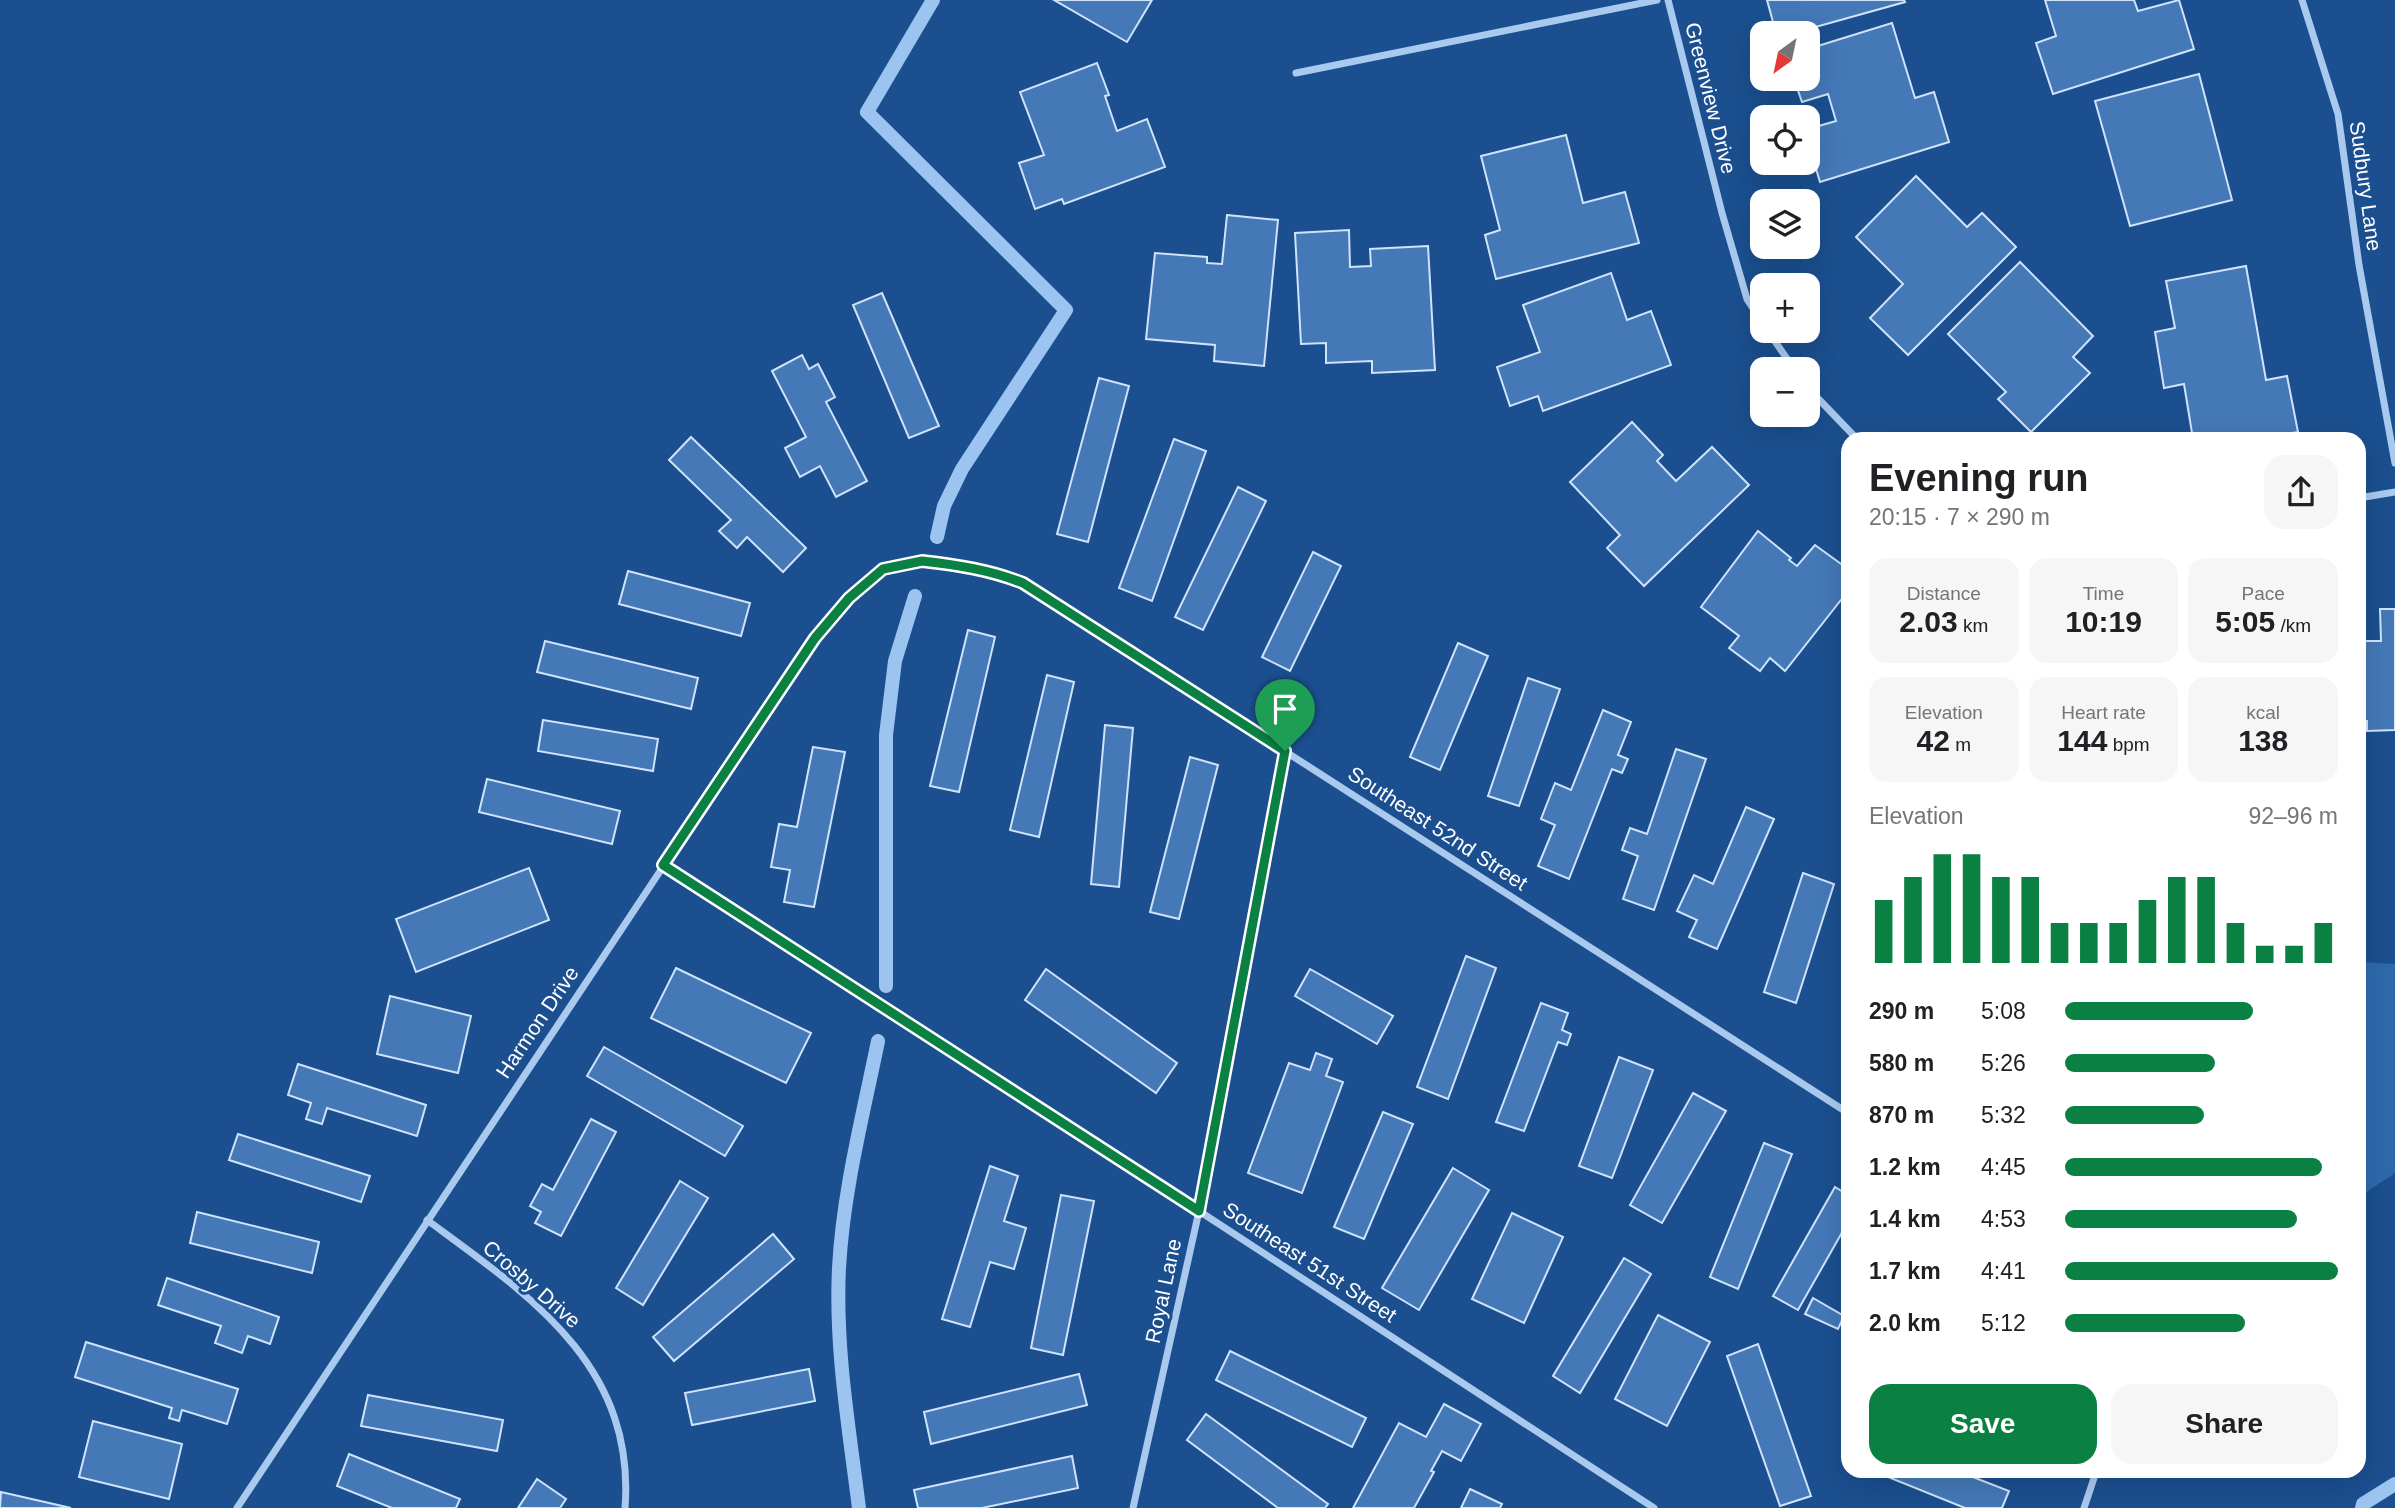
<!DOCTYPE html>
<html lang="en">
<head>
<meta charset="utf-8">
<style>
  :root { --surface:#fff; --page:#f6f6f6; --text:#202124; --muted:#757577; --accent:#0b8043 }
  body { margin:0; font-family:Arial,sans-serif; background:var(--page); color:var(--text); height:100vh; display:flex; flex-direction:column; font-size:26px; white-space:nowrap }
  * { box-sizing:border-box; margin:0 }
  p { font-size:23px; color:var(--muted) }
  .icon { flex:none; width:38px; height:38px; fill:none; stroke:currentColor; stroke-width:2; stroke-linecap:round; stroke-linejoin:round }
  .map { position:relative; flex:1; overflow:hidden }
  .drawer { position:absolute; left:1841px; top:432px; width:525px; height:1046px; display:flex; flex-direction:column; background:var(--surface); border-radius:21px; box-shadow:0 7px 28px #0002 }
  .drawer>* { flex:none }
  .needle { width:46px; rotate:213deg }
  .controls { position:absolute; left:1750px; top:21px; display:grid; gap:14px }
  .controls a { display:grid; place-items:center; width:70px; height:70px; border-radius:14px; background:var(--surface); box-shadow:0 7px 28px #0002; font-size:35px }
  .pin { position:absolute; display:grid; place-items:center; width:60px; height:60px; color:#fff; margin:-72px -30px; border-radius:50% 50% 50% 0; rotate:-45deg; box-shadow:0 0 7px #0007 }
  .pin .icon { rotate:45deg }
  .round { display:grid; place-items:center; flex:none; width:74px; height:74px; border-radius:21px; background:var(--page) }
  .overview { display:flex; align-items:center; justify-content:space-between; height:119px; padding:0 28px }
  h1 { font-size:38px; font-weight:800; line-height:52px }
  .figures { display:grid; grid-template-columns:repeat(3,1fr); gap:10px; height:119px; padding:7px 28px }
  .figures div { display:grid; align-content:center; border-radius:18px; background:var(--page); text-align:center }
  .figures b { font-size:30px; font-weight:800 }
  .figures small { font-size:19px; font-weight:400 }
  .figures p { font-size:19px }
  .chart { height:196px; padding:14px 28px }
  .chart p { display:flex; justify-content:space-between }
  .chart svg { width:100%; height:126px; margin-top:7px; stroke:var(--accent); stroke-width:6 }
  .action { display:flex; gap:14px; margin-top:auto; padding:14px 28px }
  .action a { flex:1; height:80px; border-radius:21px; background:var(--accent); color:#fff; font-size:28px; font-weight:800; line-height:80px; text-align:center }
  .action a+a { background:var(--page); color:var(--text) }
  ul { padding:0 28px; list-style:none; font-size:23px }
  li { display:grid; grid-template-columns:112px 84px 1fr; align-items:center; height:52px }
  li i { height:18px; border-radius:9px; background:var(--accent) }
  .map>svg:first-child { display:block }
  .green { fill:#2e69ad }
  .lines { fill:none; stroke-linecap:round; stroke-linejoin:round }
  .stream { stroke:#9cc4f0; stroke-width:14 }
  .building { fill:#4478b7; stroke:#cfe3fa; stroke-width:2 }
  .minor { stroke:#a9c9ee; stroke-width:7 }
  .route-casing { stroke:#fff; stroke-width:14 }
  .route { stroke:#0b8043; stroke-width:9 }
  .labels { text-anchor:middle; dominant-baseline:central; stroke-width:6; stroke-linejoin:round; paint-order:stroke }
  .street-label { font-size:21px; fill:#fff; stroke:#1b4f8f }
</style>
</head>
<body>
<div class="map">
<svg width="2395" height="1508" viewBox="0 0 2395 1508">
  <rect width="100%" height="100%" fill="#1b4f8f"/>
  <polygon class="green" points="2359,962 2395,964 2395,1173 2359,1197"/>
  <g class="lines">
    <g class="stream">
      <polyline points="933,0 867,112 1066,310 962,469 944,506 937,537"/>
      <polyline points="886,986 886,735 895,661 915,596"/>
      <path d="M859,1508C849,1428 835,1348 839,1268C843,1192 863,1115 878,1041"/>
      <polyline points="2362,1508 2363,1504 2395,1484"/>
    </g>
  </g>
  <g class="building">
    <polygon points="1054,0 1152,0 1127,42"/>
    <polygon points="1767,0 1904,0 1905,2 1794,33 1776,33"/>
    <polygon points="2045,0 2134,0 2138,11 2179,0 2194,49 2053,94 2036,43 2056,36"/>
    <polygon points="1892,23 1915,98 1934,92 1949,142 1820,182 1808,142 1808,129 1836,121 1828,94 1802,102 1794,79 1808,79 1808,49"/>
    <polygon points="1097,63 1109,95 1105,96 1117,131 1147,119 1165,167 1064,204 1062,199 1035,209 1019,163 1044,155 1020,92"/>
    <polygon points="2199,74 2232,200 2130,226 2095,101"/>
    <polygon points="1566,135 1583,203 1625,192 1639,243 1496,279 1485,235 1500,230 1481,156"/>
    <polygon points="1916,176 1967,227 1982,213 2016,247 1908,355 1870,318 1903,284 1856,237"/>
    <polygon points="1227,215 1278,220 1264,366 1214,361 1215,345 1146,339 1155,253 1207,257 1207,263 1222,264"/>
    <polygon points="1349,230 1350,267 1371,266 1370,249 1428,246 1435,370 1372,373 1372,361 1326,363 1326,343 1301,344 1295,233"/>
    <polygon points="2020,262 2093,336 2073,357 2090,373 2031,432 1998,399 2006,392 1948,334"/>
    <polygon points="2246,266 2266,380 2287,376 2298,432 2258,439 2193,439 2184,384 2164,388 2155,332 2175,328 2166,281"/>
    <polygon points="1611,273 1627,320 1651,311 1671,365 1543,411 1538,396 1510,406 1497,367 1540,352 1523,305"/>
    <polygon points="882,293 939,426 909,438 853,305"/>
    <polygon points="802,355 809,369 818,364 835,397 826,402 867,481 836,497 820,466 800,477 785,448 806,437 772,371"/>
    <polygon points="1099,378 1129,386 1088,542 1057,534"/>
    <polygon points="1632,422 1663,455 1657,461 1676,481 1712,447 1749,485 1644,586 1607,548 1620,535 1570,482"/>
    <polygon points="691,437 806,548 783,572 747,537 737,548 719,531 731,520 669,460"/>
    <polygon points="1174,439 1206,451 1152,601 1119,588"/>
    <polygon points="1238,487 1266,501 1203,630 1175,617"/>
    <polygon points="1758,531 1791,558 1789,560 1797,566 1815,545 1848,569 1848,591 1785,671 1770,658 1760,671 1729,648 1739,636 1701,607"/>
    <polygon points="1313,552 1341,566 1290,671 1262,657"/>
    <polygon points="628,571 750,603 741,636 619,604"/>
    <polygon points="2380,609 2395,609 2395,730 2367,731 2367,721 2359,721 2359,641 2381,641"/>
    <polygon points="968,630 995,637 959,792 930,786"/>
    <polygon points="545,641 698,678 691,709 537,672"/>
    <polygon points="1458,643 1488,656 1440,770 1410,757"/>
    <polygon points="1047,675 1074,682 1039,837 1010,830"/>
    <polygon points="1528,678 1560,689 1519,806 1488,796"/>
    <polygon points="1603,710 1631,722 1618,755 1628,759 1622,773 1612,769 1569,879 1538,866 1555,825 1541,819 1555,783 1571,790"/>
    <polygon points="543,720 658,739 653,771 538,751"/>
    <polygon points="1105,725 1133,728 1119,887 1091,884"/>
    <polygon points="813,747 845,752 814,907 784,902 790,870 771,867 779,824 797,827"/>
    <polygon points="1676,749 1706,759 1654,910 1623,899 1638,856 1622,850 1630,828 1647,834"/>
    <polygon points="1190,757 1218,765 1179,919 1150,912"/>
    <polygon points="487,779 620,811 612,844 479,812"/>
    <polygon points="1746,807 1774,819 1717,949 1689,937 1697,920 1677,911 1694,875 1713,884"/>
    <polygon points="529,868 549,920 416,972 396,919"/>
    <polygon points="1803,873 1834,884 1796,1003 1764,992"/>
    <polygon points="1466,956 1496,968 1448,1099 1417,1087"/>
    <polygon points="676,968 811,1033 786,1083 651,1018"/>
    <polygon points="1046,969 1177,1063 1156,1093 1025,1000"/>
    <polygon points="1310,969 1393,1016 1377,1044 1295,996"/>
    <polygon points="390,996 471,1016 458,1073 377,1054"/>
    <polygon points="1541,1003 1568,1013 1562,1030 1571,1034 1567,1045 1558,1042 1524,1131 1496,1122"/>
    <polygon points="604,1047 743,1126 725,1156 587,1076"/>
    <polygon points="1316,1053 1332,1059 1326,1076 1343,1082 1302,1193 1248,1173 1289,1063 1310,1070"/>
    <polygon points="1619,1057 1653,1070 1612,1178 1579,1166"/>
    <polygon points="298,1064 426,1105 417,1136 327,1108 322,1124 306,1119 311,1103 288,1095"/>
    <polygon points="1693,1093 1726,1111 1662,1223 1630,1205"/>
    <polygon points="1383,1112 1413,1124 1364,1239 1334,1227"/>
    <polygon points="591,1119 616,1132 561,1236 535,1223 541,1212 530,1206 542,1184 553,1190"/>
    <polygon points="238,1134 370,1176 361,1202 229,1160"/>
    <polygon points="1764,1143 1792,1154 1738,1289 1710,1277"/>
    <polygon points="990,1166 1018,1176 1004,1221 1026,1228 1014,1269 990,1262 970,1327 942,1319"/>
    <polygon points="1453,1168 1489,1190 1419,1310 1382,1288"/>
    <polygon points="680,1181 708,1198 643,1305 616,1288"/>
    <polygon points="1835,1187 1848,1195 1848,1222 1798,1310 1773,1296"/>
    <polygon points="1061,1195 1094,1201 1063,1355 1031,1348"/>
    <polygon points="197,1212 319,1242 312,1273 190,1243"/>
    <polygon points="1512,1213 1563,1237 1524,1323 1472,1299"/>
    <polygon points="773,1234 794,1259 674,1361 653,1337"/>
    <polygon points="1624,1258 1651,1274 1580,1393 1553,1376"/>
    <polygon points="167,1278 279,1317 270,1344 248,1336 242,1353 215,1343 221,1326 158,1305"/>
    <polygon points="1813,1298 1844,1316 1838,1329 1805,1314"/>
    <polygon points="1658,1315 1710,1342 1667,1426 1615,1399"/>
    <polygon points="86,1342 238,1389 227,1424 182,1410 179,1421 169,1418 172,1408 75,1377"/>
    <polygon points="1758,1344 1811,1496 1780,1506 1727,1356"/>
    <polygon points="1230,1351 1366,1418 1352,1447 1216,1380"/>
    <polygon points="809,1369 815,1401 692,1425 685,1393"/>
    <polygon points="1079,1374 1087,1405 931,1444 924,1412"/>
    <polygon points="368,1395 503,1420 497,1451 361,1426"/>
    <polygon points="1444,1404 1481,1424 1461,1461 1442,1451 1431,1471 1434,1472 1414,1508 1353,1508 1399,1423 1426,1437"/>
    <polygon points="1206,1414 1328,1504 1325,1508 1278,1508 1187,1440"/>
    <polygon points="93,1421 182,1444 169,1499 79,1477"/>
    <polygon points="349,1454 460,1499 456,1508 392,1508 337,1486"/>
    <polygon points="1072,1456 1078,1488 982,1508 918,1508 914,1490"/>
    <polygon points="1890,1472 1960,1472 2009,1491 2002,1508 1965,1508 1888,1477"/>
    <polygon points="537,1479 566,1499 560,1508 518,1508"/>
    <polygon points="1470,1489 1502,1504 1500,1508 1461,1508"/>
    <polygon points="1,1492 71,1508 0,1508"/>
  </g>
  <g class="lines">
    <g class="minor">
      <polyline points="1668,0 1722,213 1747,299 1762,322"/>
      <polyline points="2302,0 2338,114 2359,265 2395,463"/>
      <polyline points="1296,73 1657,0"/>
      <polyline points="1768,331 1794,369"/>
      <polyline points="1808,388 1857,439"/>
      <polyline points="2359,498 2395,492"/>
      <polyline points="663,865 1199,1211 1654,1508"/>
      <path d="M427,1220C529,1295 636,1365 625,1508"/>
      <path d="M237,1508L815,638C832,618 860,581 882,569C887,567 893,567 898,566C941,557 983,568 1023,583L1848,1113"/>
      <polyline points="1133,1508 1199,1211 1285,751"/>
      <polyline points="2084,1508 2096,1472"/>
    </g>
  </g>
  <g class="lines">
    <g class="route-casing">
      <path id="route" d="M922,561C958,565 990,570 1023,583L1285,751L1199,1211L663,865L815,638L849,598L883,569Z"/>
    </g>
    <use href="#route" class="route"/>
  </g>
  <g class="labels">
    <g class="street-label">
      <text transform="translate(1711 98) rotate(76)">Greenview Drive</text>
      <text transform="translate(2366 186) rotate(82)">Sudbury Lane</text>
      <text transform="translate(1438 828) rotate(33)">Southeast 52nd Street</text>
      <text transform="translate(537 1022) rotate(-56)">Harmon Drive</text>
      <text transform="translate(1310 1262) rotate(33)">Southeast 51st Street</text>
      <text transform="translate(532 1284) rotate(41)">Crosby Drive</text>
      <text transform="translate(1163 1291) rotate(-78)">Royal Lane</text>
    </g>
  </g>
</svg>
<div class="controls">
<a><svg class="needle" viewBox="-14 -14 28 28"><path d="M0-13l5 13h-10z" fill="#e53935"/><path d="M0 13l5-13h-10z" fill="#757577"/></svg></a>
<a><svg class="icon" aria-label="locate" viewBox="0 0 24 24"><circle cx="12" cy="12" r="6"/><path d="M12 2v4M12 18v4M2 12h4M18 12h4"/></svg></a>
<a><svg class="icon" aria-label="layers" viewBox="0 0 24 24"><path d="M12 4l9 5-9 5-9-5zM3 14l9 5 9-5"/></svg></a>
<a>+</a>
<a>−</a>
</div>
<div class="pin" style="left:1285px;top:751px;background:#1e9e55"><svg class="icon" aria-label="arrive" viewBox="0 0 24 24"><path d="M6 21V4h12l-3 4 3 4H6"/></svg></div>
<section class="drawer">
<div class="overview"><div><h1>Evening run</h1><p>20:15 · 7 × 290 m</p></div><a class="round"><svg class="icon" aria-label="share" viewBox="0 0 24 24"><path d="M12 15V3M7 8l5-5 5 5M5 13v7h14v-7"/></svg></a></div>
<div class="figures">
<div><p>Distance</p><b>2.03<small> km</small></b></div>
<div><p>Time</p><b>10:19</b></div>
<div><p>Pace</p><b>5:05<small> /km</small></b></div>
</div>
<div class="figures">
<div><p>Elevation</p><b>42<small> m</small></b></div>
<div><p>Heart rate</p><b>144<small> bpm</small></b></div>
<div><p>kcal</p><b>138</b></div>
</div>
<div class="chart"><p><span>Elevation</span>92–96 m</p>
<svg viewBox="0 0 160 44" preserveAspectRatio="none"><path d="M5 44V22M15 44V14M25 44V6M35 44V6M45 44V14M55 44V14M65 44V30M75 44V30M85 44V30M95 44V22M105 44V14M115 44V14M125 44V30M135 44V38M145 44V38M155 44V30"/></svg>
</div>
<ul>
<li><b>290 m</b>5:08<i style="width:69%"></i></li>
<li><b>580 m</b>5:26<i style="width:55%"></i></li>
<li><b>870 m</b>5:32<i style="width:51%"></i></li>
<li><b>1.2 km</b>4:45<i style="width:94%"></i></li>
<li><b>1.4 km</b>4:53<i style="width:85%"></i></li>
<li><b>1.7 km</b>4:41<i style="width:100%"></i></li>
<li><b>2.0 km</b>5:12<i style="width:66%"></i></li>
</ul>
<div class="action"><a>Save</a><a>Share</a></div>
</section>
</div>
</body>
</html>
